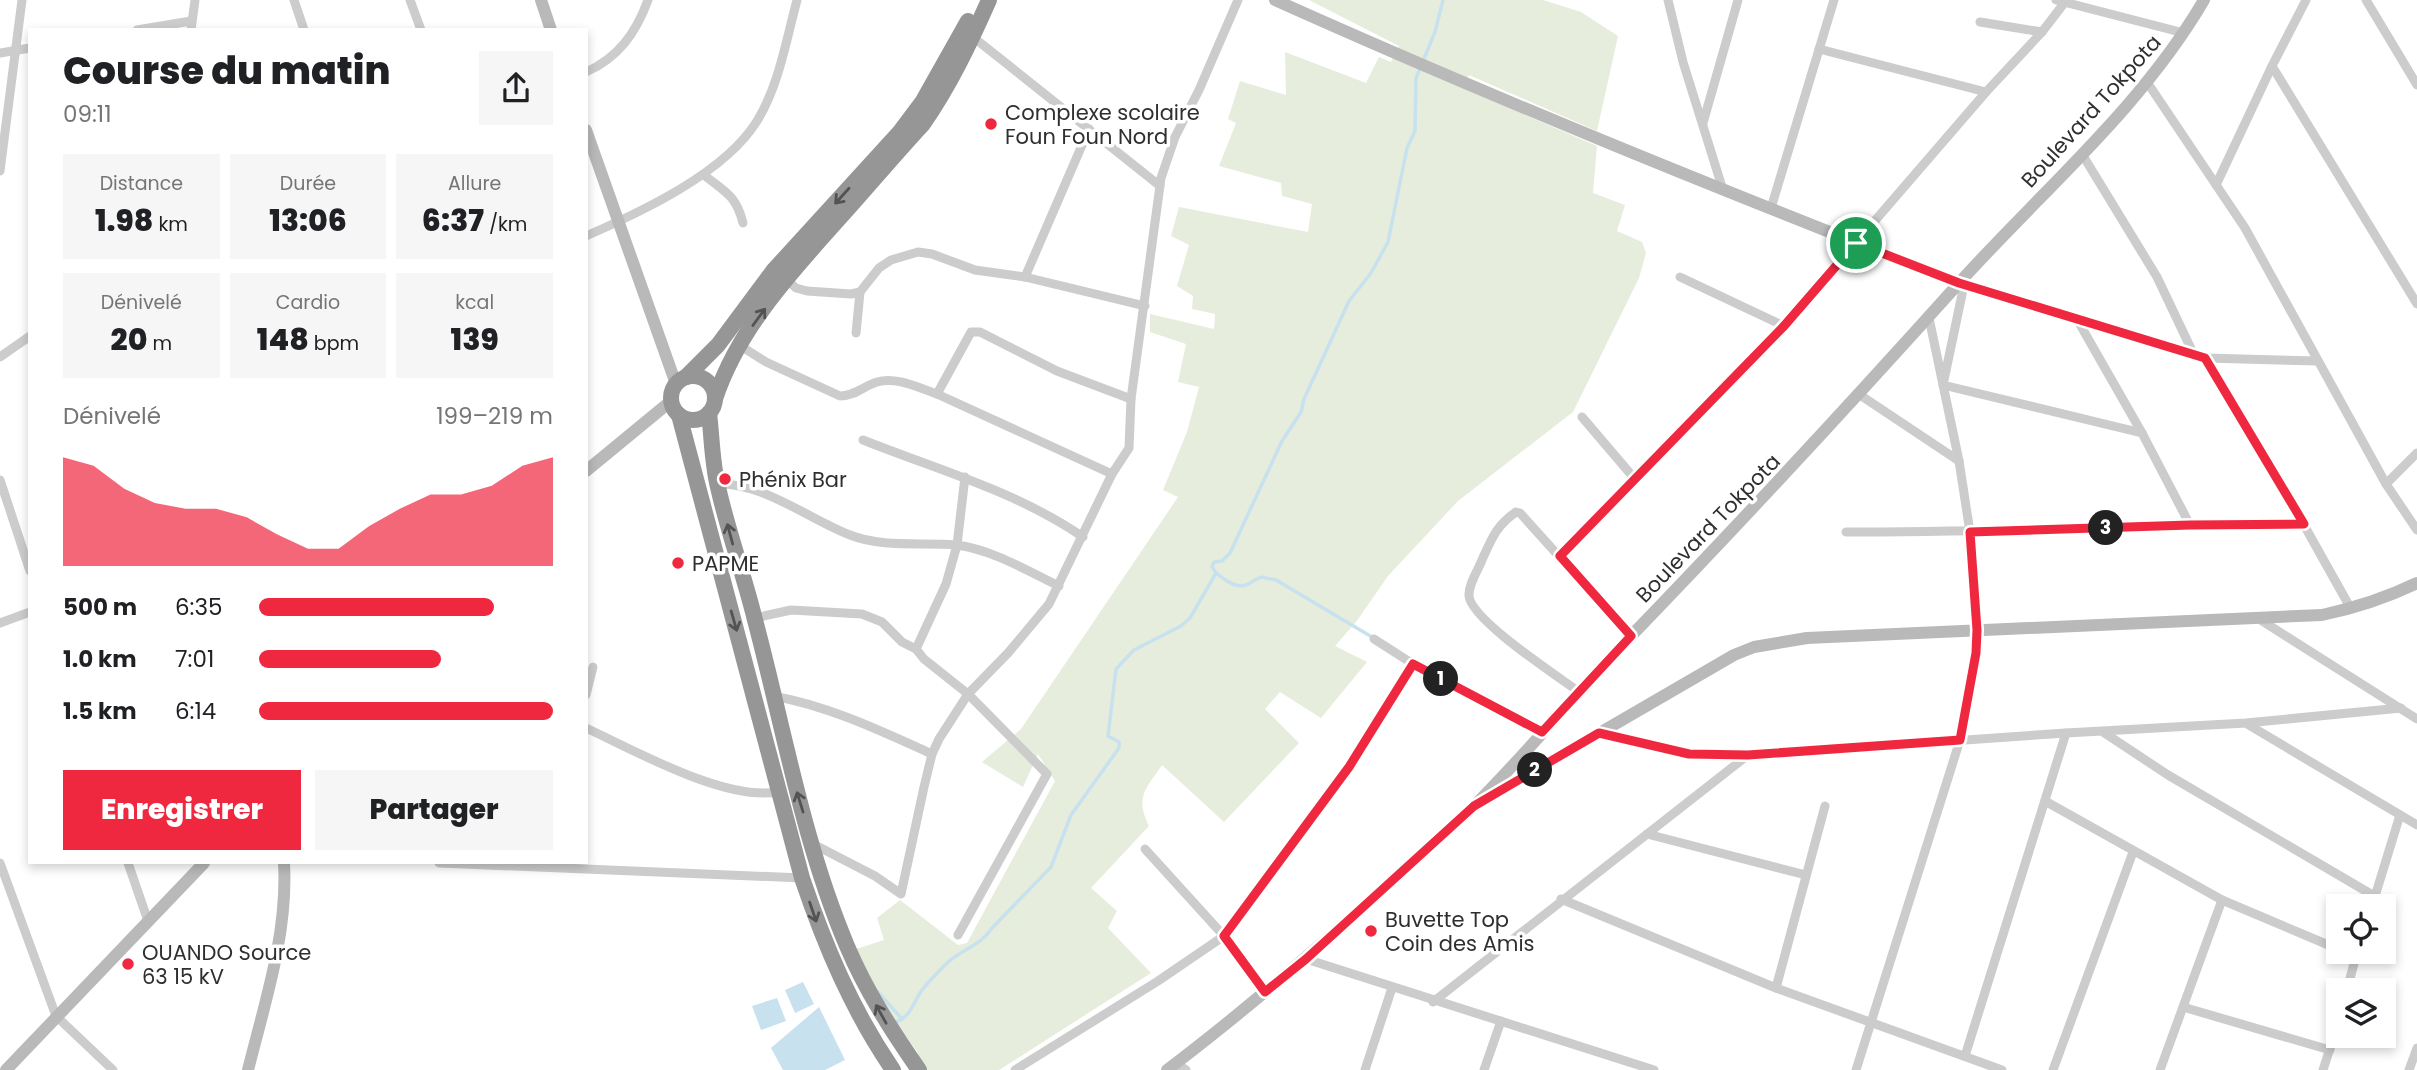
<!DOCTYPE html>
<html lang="fr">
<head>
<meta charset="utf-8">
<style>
  :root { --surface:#fff; --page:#f6f6f6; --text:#202124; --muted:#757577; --accent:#ef2840 }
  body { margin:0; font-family:Poppins,sans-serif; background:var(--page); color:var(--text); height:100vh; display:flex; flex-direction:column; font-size:26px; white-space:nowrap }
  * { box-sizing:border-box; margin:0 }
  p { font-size:23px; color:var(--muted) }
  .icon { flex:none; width:38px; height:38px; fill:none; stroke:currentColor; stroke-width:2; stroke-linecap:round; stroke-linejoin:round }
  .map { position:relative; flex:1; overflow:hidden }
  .panel { position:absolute; left:28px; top:28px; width:560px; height:836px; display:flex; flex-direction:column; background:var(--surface); border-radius:0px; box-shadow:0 4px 10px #0003 }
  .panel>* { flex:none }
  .buttons { position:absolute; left:2326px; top:894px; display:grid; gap:14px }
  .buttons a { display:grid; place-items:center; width:70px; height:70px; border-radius:0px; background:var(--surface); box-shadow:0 4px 10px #0003; font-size:35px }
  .pin { position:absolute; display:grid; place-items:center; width:60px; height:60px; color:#fff; margin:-30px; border:4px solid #fff; border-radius:50%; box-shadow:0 2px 7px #0007 }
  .km { position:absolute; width:35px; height:35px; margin:-18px; border-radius:50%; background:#222; color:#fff; font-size:19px; line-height:35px; text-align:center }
  .round { display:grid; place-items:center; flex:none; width:74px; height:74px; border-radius:0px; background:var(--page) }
  .overview { display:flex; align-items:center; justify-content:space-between; height:119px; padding:0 35px }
  h1 { font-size:38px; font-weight:800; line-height:52px }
  .figures { display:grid; grid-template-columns:repeat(3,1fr); gap:10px; height:119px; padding:7px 35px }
  .figures div { display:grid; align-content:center; border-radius:0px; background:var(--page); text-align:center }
  .figures b { font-size:30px; font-weight:800 }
  .figures small { font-size:19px; font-weight:400 }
  .figures p { font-size:19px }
  .chart { height:196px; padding:14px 35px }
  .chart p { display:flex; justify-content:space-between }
  .chart svg { width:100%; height:126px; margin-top:7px; fill:var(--accent); opacity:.7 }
  .button { display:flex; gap:14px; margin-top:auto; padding:14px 35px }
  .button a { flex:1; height:80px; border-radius:0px; background:var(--accent); color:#fff; font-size:28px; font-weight:800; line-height:80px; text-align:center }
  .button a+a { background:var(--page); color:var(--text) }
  ul { padding:0 35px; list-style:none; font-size:23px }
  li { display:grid; grid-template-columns:112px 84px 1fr; align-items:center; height:52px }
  li i { height:18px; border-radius:9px; background:var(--accent) }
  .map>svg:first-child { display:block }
  .green { fill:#e6eddc }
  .water { fill:#c8e1ee }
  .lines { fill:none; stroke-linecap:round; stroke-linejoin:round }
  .stream { stroke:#c8e1ee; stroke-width:3.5 }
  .street { stroke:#ccc; stroke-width:9 }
  .secondary { stroke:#b9b9b9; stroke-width:12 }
  .highway { stroke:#969696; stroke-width:16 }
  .oneway { stroke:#535353 }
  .route-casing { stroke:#fff; stroke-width:14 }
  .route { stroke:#ef2840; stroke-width:9 }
  .poi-dot { fill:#ef2840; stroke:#fff; stroke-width:2.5 }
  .labels { text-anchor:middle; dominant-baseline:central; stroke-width:7; stroke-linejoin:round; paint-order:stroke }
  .street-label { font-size:21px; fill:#2f2f2f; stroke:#fff }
  .poi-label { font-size:21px; fill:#2f2f2f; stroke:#fff; text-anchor:start }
</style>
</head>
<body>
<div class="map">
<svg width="2417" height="1070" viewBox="0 0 2417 1070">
  <rect width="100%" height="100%" fill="#fff"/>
  <path class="green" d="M1309,0H1543L1581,12L1618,36L1597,131L1469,75L1463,88L1597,146L1593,193L1625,205L1617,231L1642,242L1646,253L1639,278L1573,412L1458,501L1388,576L1356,622L1335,646L1367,662L1321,718L1280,692L1265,709L1299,743L1224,822L1162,765C1145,790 1135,797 1149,826L1091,888L1117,911L1108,928L1151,973L999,1070H913L918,1053L903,1032L891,1036L867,1003L844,953L884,940L877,918L900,900L958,945L967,943L1055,781L1038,754L1023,787L982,762L1021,729L1178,497L1163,490L1187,432L1199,387L1178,382L1186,344L1150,332V314L1214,329L1215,314L1192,309L1193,296L1177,286L1189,245L1171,236L1179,207L1308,232L1312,204L1282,196L1281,183L1219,166L1236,123L1228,119L1240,81L1286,95L1285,52L1366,83L1379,57L1391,62L1399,46Z"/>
  <g class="water">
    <polygon points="803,982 814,1004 795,1013 785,990"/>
    <polygon points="777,998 786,1021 761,1030 752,1006"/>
    <polygon points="819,1007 845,1060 825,1070 783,1070 771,1048"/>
  </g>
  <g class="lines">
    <g class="stream">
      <path d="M1372,637L1276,580L1261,577C1256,579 1251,583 1246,585C1235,589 1217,576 1212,567L1214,562L1222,561L1230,553L1282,441L1301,412L1304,399L1349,301L1371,273L1388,242L1407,148L1415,131L1416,78L1435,32L1443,0"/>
      <polyline points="877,991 902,1019"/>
      <path d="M894,1023C912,1016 912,1004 922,990C929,981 937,973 945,965C960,949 980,947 992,928L1051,867L1071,815L1119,748V742L1108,736L1116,669L1134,650L1181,626L1190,618L1216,573"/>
    </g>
    <g class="street">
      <polyline points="294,0 304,30"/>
      <polyline points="410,0 421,30"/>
      <polyline points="1668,0 1683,62 1723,190"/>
      <polyline points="2056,0 2184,33"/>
      <polyline points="2366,0 2417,85"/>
      <polyline points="1980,22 2042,32"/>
      <polyline points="137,30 191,21"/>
      <polyline points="191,30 195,0"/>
      <polyline points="973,37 1160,186"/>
      <polyline points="1819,49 1986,92"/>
      <polyline points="0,53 30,48"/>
      <polyline points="2272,66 2417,304"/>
      <path d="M586,72C618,58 636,33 648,0"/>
      <polyline points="2147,82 2245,228 2386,484 2417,530"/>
      <polyline points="1703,123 1738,0"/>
      <polyline points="2082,154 2157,277 2194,355"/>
      <polyline points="0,171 22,0"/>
      <path d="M704,175C725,192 736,195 743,223"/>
      <polyline points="2216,185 2272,66 2306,0"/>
      <polyline points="1771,208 1834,0"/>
      <path d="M586,236C641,212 725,173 757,121C779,85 786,41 797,0"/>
      <polyline points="1025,277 1089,129"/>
      <polyline points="1680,277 1784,326"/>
      <polyline points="786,279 796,288 807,291 851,294 860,292 879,268 891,260 918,252 932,254 975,270 1025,277 1145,306"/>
      <polyline points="1959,283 2205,358 2318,361"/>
      <polyline points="2078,321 2142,433 2190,525"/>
      <polyline points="856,333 860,292"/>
      <path d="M739,345L766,362L840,396C855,396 864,386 877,382C896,376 919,388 937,394L1112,474"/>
      <polyline points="0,357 30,336"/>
      <polyline points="2205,358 2304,525 2351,609"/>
      <polyline points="1944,380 1964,285"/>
      <polyline points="1943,385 2142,433"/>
      <polyline points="937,394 971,332 980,332 1057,371 1131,399"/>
      <polyline points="1860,395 1959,461"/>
      <polyline points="1582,417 1634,478"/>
      <path d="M863,440C938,470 1016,491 1083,537"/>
      <polyline points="0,480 30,571"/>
      <path d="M717,484C762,482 809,519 850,535C883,548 921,542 956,545C991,549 1028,571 1059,586"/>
      <polyline points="2386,484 2417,453"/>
      <path d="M1846,532C1999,532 2151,525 2304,525"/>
      <polyline points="1560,556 1784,326 1986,92 2042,32 2065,2"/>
      <polyline points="755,618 791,610 862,614 882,622 902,642 916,649"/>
      <polyline points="2259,619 2417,719"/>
      <polyline points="0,623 30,612"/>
      <polyline points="1374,639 1413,664 1542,732"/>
      <path d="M1579,692C1559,677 1471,620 1469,596C1468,585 1478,570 1482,560C1492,538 1496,526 1516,512L1520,513L1631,636"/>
      <polyline points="586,695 593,667"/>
      <path d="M773,696C829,706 881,731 932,754"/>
      <polyline points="2247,724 2417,825"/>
      <path d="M586,728C636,751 724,801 777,792"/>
      <polyline points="2103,732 2168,775 2376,897"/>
      <polyline points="1599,733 1689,754 1748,755 2066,733 2246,723 2401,708"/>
      <polyline points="2045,801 2222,900 2338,949"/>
      <polyline points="1647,834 1806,875"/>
      <polyline points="813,844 875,876 901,894 924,787 932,754 939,739 968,694 1008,653 1049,604 1112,474 1129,448 1131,399 1161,178 1175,137 1199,90 1238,0"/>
      <polyline points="1145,849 1224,936 1265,992"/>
      <polyline points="0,863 56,1016 113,1070"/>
      <polyline points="128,863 148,921"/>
      <polyline points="439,863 802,878"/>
      <polyline points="1561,899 1776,988 2002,1070"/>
      <polyline points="2372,906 2400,815"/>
      <polyline points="958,935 1047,774 968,694 924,659 916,649 946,584 957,545 965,477"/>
      <polyline points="2344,952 2355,957"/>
      <polyline points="1306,959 1654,1070"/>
      <polyline points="1776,988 1825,806"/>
      <polyline points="2347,990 2357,952"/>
      <polyline points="1433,1002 1748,755"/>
      <polyline points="2183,1007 2330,1050"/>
      <polyline points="1965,1056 2066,733"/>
      <polyline points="1176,1063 1186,1070"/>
      <polyline points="1015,1070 1158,981 1224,936 1349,767 1413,664"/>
      <polyline points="1365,1070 1392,988"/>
      <polyline points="1484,1070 1501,1021"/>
      <polyline points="1856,1070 1960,740 1976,653 1977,630 1970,532 1959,461 1929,318"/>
      <polyline points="2053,1070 2133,852"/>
      <polyline points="2160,1070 2222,900"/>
      <polyline points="2323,1070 2338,1023"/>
      <polyline points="2409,1070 2417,1048"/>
    </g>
    <g class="secondary">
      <polyline points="541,0 551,30"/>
      <path d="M1275,0C1500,101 1729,193 1959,283"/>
      <polyline points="586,130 676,384"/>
      <polyline points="586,471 671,401"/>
      <path d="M1486,799L1734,655L1754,647L1807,638L2322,615C2355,608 2386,598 2417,583"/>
      <polyline points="6,1070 204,863"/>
      <path d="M248,1070C265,1002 288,933 284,863"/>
      <path d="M1167,1070C1245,1011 1318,948 1391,882C1418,856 1447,832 1474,806C1529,751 1578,691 1632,635C1743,520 1852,402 1959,283C2042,191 2141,108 2204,0"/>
    </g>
    <g class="highway">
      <circle cx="693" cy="398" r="22"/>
      <polyline points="686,377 718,345 773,271 899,133 923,101 968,21"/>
      <path d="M715,399C739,326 795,268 845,212C871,183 896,153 923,124C950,85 970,43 989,0"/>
      <path d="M709,413C712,438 712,463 718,487C728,532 744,575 755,620C784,729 803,842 847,946C866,991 892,1031 919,1070"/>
      <path d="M679,415L802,878C825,946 852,1010 893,1070"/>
    </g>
  </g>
  <defs><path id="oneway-shaft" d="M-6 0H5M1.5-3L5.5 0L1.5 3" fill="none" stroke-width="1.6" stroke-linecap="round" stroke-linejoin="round" transform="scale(1.75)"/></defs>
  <g class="oneway">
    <use href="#oneway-shaft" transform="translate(842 196) rotate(132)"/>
    <use href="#oneway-shaft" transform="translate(759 317) rotate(-54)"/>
    <use href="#oneway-shaft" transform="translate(730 534) rotate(-105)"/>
    <use href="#oneway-shaft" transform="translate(734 621) rotate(74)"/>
    <use href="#oneway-shaft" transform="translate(800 802) rotate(-107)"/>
    <use href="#oneway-shaft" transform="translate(813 912) rotate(71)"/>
    <use href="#oneway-shaft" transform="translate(881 1014) rotate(-119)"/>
  </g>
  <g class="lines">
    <g class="route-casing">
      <polygon id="route" points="1856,243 1959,283 2205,358 2304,524 2190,525 1970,532 1977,630 1976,653 1960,740 1748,755 1689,754 1599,733 1474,806 1306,959 1265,992 1224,936 1349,767 1413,664 1542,732 1631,636 1560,556 1784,326"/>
    </g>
    <use href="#route" class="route"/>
  </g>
  <g class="poi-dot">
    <circle cx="991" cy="124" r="7"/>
    <circle cx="725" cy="479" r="7"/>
    <circle cx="678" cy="563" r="7"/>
    <circle cx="1371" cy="931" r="7"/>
    <circle cx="128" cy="964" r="7"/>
  </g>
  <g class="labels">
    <g class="street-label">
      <text transform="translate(2091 111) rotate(-48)">Boulevard Tokpota</text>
      <text transform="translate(1708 528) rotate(-46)">Boulevard Tokpota</text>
    </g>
    <g class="poi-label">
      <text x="1005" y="112">Complexe scolaire<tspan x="1005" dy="24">Foun Foun Nord</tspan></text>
      <text x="739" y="479">Phénix Bar</text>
      <text x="692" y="563">PAPME</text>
      <text x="1385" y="919">Buvette Top<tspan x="1385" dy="24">Coin des Amis</tspan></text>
      <text x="142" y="952">OUANDO Source<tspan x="142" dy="24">63 15 kV</tspan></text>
    </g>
  </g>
</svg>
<div class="buttons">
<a><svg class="icon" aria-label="locate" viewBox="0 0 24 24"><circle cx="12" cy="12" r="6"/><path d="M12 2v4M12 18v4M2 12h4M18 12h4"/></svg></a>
<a><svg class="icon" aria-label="layers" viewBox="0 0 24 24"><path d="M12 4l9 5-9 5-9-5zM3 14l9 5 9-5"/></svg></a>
</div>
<div class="pin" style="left:1856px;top:243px;background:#1e9e55"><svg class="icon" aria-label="arrive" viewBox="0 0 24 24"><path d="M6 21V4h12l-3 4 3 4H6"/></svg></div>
<b class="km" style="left:1441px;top:679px">1</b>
<b class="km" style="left:1535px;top:770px">2</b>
<b class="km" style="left:2106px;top:528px">3</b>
<section class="panel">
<div class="overview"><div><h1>Course du matin</h1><p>09:11</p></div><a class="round"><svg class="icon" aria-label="share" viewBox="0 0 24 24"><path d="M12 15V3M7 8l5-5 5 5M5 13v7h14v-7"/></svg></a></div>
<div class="figures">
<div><p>Distance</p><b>1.98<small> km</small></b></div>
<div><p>Durée</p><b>13:06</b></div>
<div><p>Allure</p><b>6:37<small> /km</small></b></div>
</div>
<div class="figures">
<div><p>Dénivelé</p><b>20<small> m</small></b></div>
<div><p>Cardio</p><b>148<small> bpm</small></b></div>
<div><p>kcal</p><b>139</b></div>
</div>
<div class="chart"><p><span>Dénivelé</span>199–219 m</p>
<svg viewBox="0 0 160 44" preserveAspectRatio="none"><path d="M0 44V6L10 9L20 17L30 22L40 24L50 24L60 27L70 33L80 38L90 38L100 30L110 24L120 19L130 19L140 16L150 9L160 6V44z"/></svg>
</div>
<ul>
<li><b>500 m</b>6:35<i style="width:80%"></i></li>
<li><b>1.0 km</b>7:01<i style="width:62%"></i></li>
<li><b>1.5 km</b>6:14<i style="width:100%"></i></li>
</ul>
<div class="button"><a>Enregistrer</a><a>Partager</a></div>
</section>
</div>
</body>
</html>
